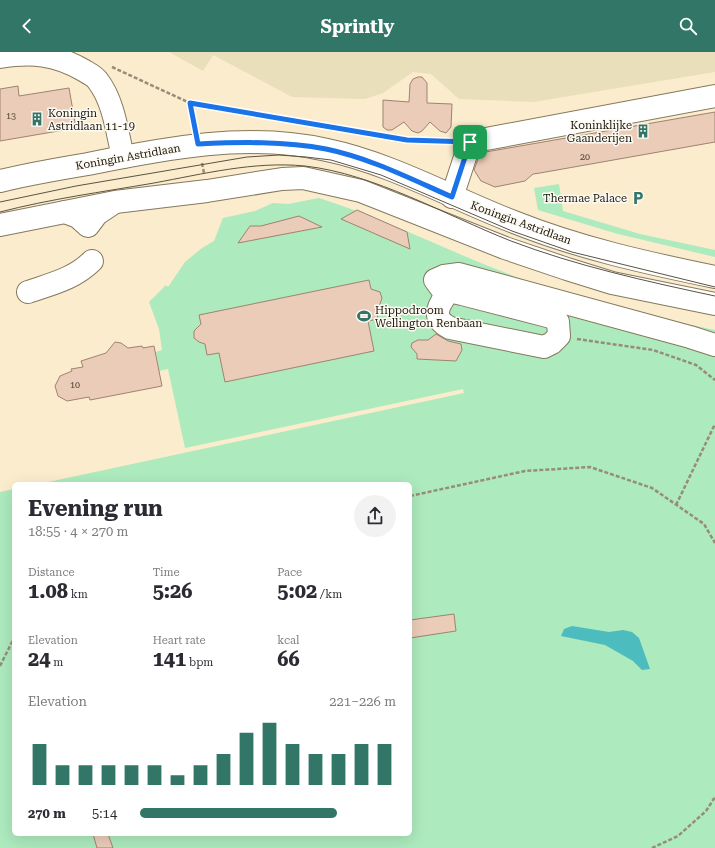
<!DOCTYPE html>
<html lang="en">
<head>
<meta charset="utf-8">
<style>
  :root { --surface:#fff; --page:#f2f2f3; --text:#2b2b33; --muted:#7c7c81; --accent:#327668 }
  body { margin:0; font-family:"Roboto Serif",serif; background:var(--page); color:var(--text); height:100vh; display:flex; flex-direction:column; font-size:15px; white-space:nowrap }
  * { box-sizing:border-box; margin:0 }
  p { font-size:13px; color:var(--muted) }
  .icon { flex:none; width:22px; height:22px; fill:none; stroke:currentColor; stroke-width:2; stroke-linecap:round; stroke-linejoin:round }
  .map { position:relative; flex:1; overflow:hidden }
  .drawer { position:absolute; left:12px; top:430px; width:400px; height:354px; display:flex; flex-direction:column; background:var(--surface); border-radius:6px; box-shadow:0 4px 16px #0002 }
  .drawer>* { flex:none }
  .pin { position:absolute; display:grid; place-items:center; width:34px; height:34px; color:#fff; margin:-17px; border-radius:8px; box-shadow:0 2px 6px #0006 }
  .round { display:grid; place-items:center; flex:none; width:42px; height:42px; border-radius:21px; background:var(--page) }
  .head { display:flex; align-items:center; justify-content:space-between; height:68px; padding:0 16px }
  h1 { font-size:22px; font-weight:700; line-height:30px }
  .stats { display:grid; grid-template-columns:repeat(3,1fr); gap:6px; height:68px; padding:4px 16px }
  .stats div { display:grid; align-content:center }
  .stats b { font-size:20px; font-weight:700 }
  .stats small { font-size:11px; font-weight:400 }
  .stats p { font-size:11px }
  .chart { height:112px; padding:8px 16px }
  .chart p { display:flex; justify-content:space-between }
  .chart svg { width:100%; height:72px; margin-top:4px; stroke:var(--accent); stroke-width:6 }
  ul { padding:0 16px; list-style:none; font-size:13px }
  li { display:grid; grid-template-columns:64px 48px 1fr; align-items:center; height:30px }
  li i { height:10px; border-radius:5px; background:var(--accent) }
  header { display:flex; justify-content:space-between; align-items:center; height:52px; padding:0 16px; background:var(--accent); color:#fff; font-size:18px; font-weight:700 }
  .map>svg:first-child { display:block }
  .green { fill:#adeabd }
  .sand { fill:#e9dfba }
  .water { fill:#4cbcbe }
  .building { fill:#eaccb8; stroke:#9f8370 }
  .lines { fill:none; stroke-linecap:round; stroke-linejoin:round }
  .minor-casing { stroke:#85795d; stroke-width:24 }
  .path { stroke:#978d77; stroke-width:2.5; stroke-dasharray:4 2; stroke-linecap:butt }
  .minor { stroke:#fff; stroke-width:22 }
  .tram { stroke:#5b5343; stroke-width:1 }
  .route-casing { stroke:#fff; stroke-width:8 }
  .route { stroke:#1a73e8; stroke-width:5 }
  .labels { text-anchor:middle; dominant-baseline:central; stroke-width:3; stroke-linejoin:round; paint-order:stroke }
  .number-label { font-size:9px; fill:#4e4336 }
  .poi-label { font-size:11px; fill:#1a150a; stroke:#fdfaf4; text-anchor:start }
  .street-label { font-size:11px; fill:#1a150a; stroke:#fdfaf4 }
</style>
</head>
<body>
<header><svg class="icon" aria-label="back" viewBox="0 0 24 24"><path d="M15 5l-7 7 7 7"/></svg>Sprintly<svg class="icon" aria-label="search" viewBox="0 0 24 24"><circle cx="10" cy="10" r="6"/><path d="M15 15l6 6"/></svg></header>
<div class="map">
<svg width="715" height="796" viewBox="0 0 715 796">
  <rect width="100%" height="100%" fill="#faeccd"/>
  <g class="green">
    <polygon points="559,132 563,159 640,182 715,198 715,205 618,182 538,158 534,136"/>
    <path d="M319,146C389,168 453,202 522,227C584,250 650,264 715,278V796H0V440L14,437V782H410V432H39L464,341L463,337L185,396L168,317L159,319L156,300L162,298L159,277L149,250L166,233L168,235L185,210L202,196L214,189L223,166L255,159L273,151L288,152Z"/>
  </g>
  <polygon class="sand" points="169,0 715,0 715,20 533,50 459,47 431,22 413,20 383,41 365,47 292,45 213,3 203,19"/>
  <polygon class="water" points="572,574 609,580 623,578 632,580 639,586 650,617 642,618 633,609 605,593 561,584 564,577"/>
  <g class="building">
    <polygon points="418,25 422,25 427,31 427,51 452,52 451,75 446,81 440,79 430,70 422,79 418,81 412,79 404,70 392,78 387,78 383,75 383,48 409,50 410,32 413,27"/>
    <polygon points="18,34 19,44 69,36 76,76 0,89 0,37"/>
    <polygon points="715,60 715,90 540,121 533,122 525,129 495,135 481,129 474,118 480,101"/>
    <polygon points="357,158 407,180 410,197 341,167"/>
    <polygon points="299,164 322,175 238,191 250,174 261,174"/>
    <polygon points="369,228 371,237 380,240 382,246 380,252 376,256 378,267 368,269 374,299 225,330 219,301 207,303 205,292 199,290 194,286 194,279 201,272 199,263"/>
    <polygon points="436,282 448,289 461,292 462,298 456,309 417,307 417,302 411,295 412,291 418,288 428,288"/>
    <polygon points="115,290 121,291 128,296 142,294 143,296 154,294 162,334 90,348 89,345 67,349 58,344 55,334 60,324 72,319 71,317 83,315 81,309 106,301"/>
    <polygon points="454,562 456,579 410,586 410,568"/>
    <polygon points="93,782 108,782 113,796 97,796"/>
  </g>
  <g class="lines">
    <g class="minor-casing">
      <g id="minor">
        <path d="M0,5C32,0 55,2 83,18C88,21 95,24 98,29C114,50 117,80 123,105"/>
        <path d="M0,129C29,122 58,117 88,112C166,96 247,80 327,98C390,111 454,147 514,170C579,196 647,211 715,225"/>
        <polyline points="452,145 470,90 715,44"/>
        <polyline points="65,160 78,165 88,174 97,162 112,152"/>
        <polyline points="0,173 115,150 207,139 282,127 303,126 361,139 505,196 567,217 612,231 715,252"/>
        <path d="M28,240C51,232 74,227 92,209"/>
        <path d="M446,243L453,240L462,242L551,265L558,270L559,284L552,291L544,295L450,276C433,267 436,257 446,243L435,228L444,224L459,222L690,285L715,293"/>
      </g>
    </g>
    <g class="path">
      <polyline points="112,15 190,51 407,88 452,89"/>
      <polyline points="190,51 195,76"/>
      <polyline points="202,111 204,121"/>
      <polyline points="577,287 653,298 696,313 715,328"/>
      <polyline points="410,444 525,419 590,415 652,436 704,472 715,491"/>
      <polyline points="676,453 715,372"/>
      <polyline points="0,614 14,586"/>
      <polyline points="652,796 678,784 706,759 715,745"/>
    </g>
    <use href="#minor" class="minor"/>
    <g class="tram">
      <polyline points="0,150 76,134 247,105 279,103 306,105 331,108 381,123 512,179 572,200 715,235"/>
      <path d="M0,160C50,147 102,140 154,131C203,122 254,109 305,114C375,122 445,163 511,189C577,214 645,229 715,244"/>
    </g>
  </g>
  <g class="lines">
    <g class="route-casing">
      <path id="route" d="M190,51L407,88L470,90L452,145C411,127 370,106 326,97C284,89 241,90 198,92Z"/>
    </g>
    <use href="#route" class="route"/>
  </g>
  <defs>
    <g id="building-bare" transform="scale(1.08)"><path d="M-4-6H4V6H1V3H-1V6H-4ZM-2.5-4.3h1.7v1.8h-1.7ZM.8-4.3h1.7v1.8H.8ZM-2.5-1h1.7V.8h-1.7ZM.8-1h1.7V.8H.8Z" fill="#327668" stroke="#fdfaf4" stroke-width="2.5" paint-order="stroke"/></g>
    <g id="parking-bare" transform="scale(1.08)"><path d="M-3.5-5.5H1a3.5 3.5 0 0 1 0 7H-1V5.5H-3.5ZM-1-3.4V-.6H.8a1.4 1.4 0 0 0 0-2.8Z" fill="#327668" stroke="#fdfaf4" stroke-width="2.5" paint-order="stroke"/></g>
    <g id="stadium-bare" transform="scale(1.08)"><path d="M0-5a6.5 5 0 1 0 0 10a6.5 5 0 1 0 0-10ZM-3.5-1.8h7v3.6h-7Z" fill="#327668" stroke="#fdfaf4" stroke-width="2.5" paint-order="stroke"/></g>
  </defs>
  <g fill-rule="evenodd">
    <use href="#building-bare" x="37" y="67"/>
    <use href="#building-bare" x="643" y="79"/>
    <use href="#parking-bare" x="638" y="146"/>
    <use href="#stadium-bare" x="364" y="264"/>
  </g>
  <g class="labels">
    <g class="number-label">
      <text x="11" y="64">13</text>
      <text x="585" y="105">20</text>
      <text x="75" y="333">10</text>
    </g>
    <g class="poi-label">
      <text x="48" y="61">Koningin<tspan x="48" dy="13">Astridlaan 11-19</tspan></text>
      <text x="632" y="73" text-anchor="end">Koninklijke<tspan x="632" dy="13">Gaanderijen</tspan></text>
      <text x="627" y="146" text-anchor="end">Thermae Palace</text>
      <text x="375" y="258">Hippodroom<tspan x="375" dy="13">Wellington Renbaan</tspan></text>
    </g>
    <g class="street-label">
      <text transform="translate(128 105) rotate(-10)">Koningin Astridlaan</text>
      <text transform="translate(521 171) rotate(20)">Koningin Astridlaan</text>
    </g>
  </g>
</svg>
<div class="pin" style="left:470px;top:90px;background:#1e9e55"><svg class="icon" aria-label="arrive" viewBox="0 0 24 24"><path d="M6 21V4h12l-3 4 3 4H6"/></svg></div>
<section class="drawer">
<div class="head"><div><h1>Evening run</h1><p>18:55 · 4 × 270 m</p></div><a class="round"><svg class="icon" aria-label="share" viewBox="0 0 24 24"><path d="M12 15V3M7 8l5-5 5 5M5 13v7h14v-7"/></svg></a></div>
<div class="stats">
<div><p>Distance</p><b>1.08<small> km</small></b></div>
<div><p>Time</p><b>5:26</b></div>
<div><p>Pace</p><b>5:02<small> /km</small></b></div>
</div>
<div class="stats">
<div><p>Elevation</p><b>24<small> m</small></b></div>
<div><p>Heart rate</p><b>141<small> bpm</small></b></div>
<div><p>kcal</p><b>66</b></div>
</div>
<div class="chart"><p><span>Elevation</span>221–226 m</p>
<svg viewBox="0 0 160 44" preserveAspectRatio="none"><path d="M5 44V19M15 44V32M25 44V32M35 44V32M45 44V32M55 44V32M65 44V38M75 44V32M85 44V25M95 44V12M105 44V6M115 44V19M125 44V25M135 44V25M145 44V19M155 44V19"/></svg>
</div>
<ul>
<li><b>270 m</b>5:14<i style="width:77%"></i></li>
</ul>
</section>
</div>
</body>
</html>
